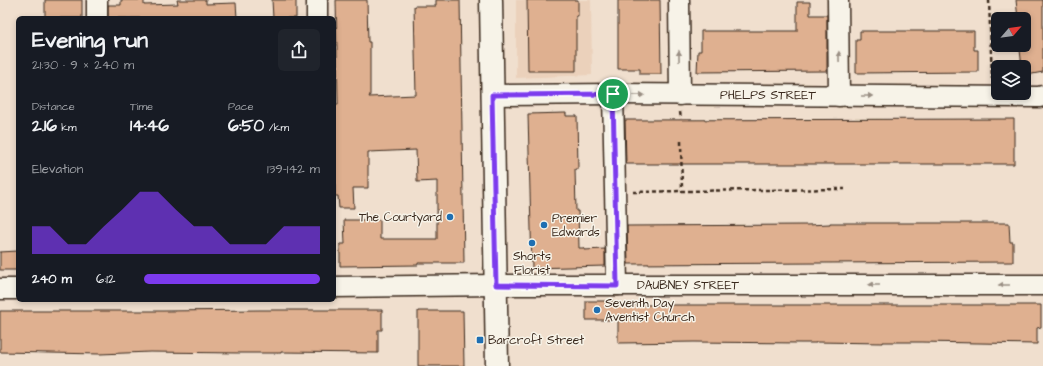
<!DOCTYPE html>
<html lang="en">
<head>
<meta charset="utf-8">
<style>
  :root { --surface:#171b24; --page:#20242c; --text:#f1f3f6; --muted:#9ea1a6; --accent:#7c3aed }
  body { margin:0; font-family:"Architects Daughter",sans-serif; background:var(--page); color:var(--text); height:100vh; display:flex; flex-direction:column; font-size:15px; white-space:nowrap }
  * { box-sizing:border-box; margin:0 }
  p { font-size:13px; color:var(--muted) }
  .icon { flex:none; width:22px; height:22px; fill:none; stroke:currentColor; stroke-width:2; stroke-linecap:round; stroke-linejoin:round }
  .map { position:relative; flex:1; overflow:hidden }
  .side { position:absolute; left:16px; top:16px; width:320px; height:286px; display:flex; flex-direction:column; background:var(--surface); border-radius:6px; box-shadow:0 2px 6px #0003 }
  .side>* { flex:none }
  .needle { width:26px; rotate:62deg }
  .tools { position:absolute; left:991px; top:12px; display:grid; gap:8px }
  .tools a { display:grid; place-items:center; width:40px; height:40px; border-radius:6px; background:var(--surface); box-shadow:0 2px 6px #0003; font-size:20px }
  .pin { position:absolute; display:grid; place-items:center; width:34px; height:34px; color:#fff; margin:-17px; border:2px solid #fff; border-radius:50%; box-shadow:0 1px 4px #0007 }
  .round { display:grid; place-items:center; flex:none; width:42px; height:42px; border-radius:6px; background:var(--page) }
  .headline { display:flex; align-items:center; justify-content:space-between; height:68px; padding:0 16px }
  h1 { font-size:22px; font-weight:700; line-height:30px }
  .metrics { display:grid; grid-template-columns:repeat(3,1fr); gap:6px; height:68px; padding:4px 16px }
  .metrics div { display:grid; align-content:center }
  .metrics b { font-size:17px; font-weight:700 }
  .metrics small { font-size:11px; font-weight:400 }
  .metrics p { font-size:11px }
  .chart { height:112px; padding:8px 16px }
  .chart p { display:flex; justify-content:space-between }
  .chart svg { width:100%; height:72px; margin-top:4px; fill:var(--accent); opacity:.7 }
  ul { padding:0 16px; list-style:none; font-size:13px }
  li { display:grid; grid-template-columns:64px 48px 1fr; align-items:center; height:30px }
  li i { height:10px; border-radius:5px; background:var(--accent) }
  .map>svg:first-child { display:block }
  .built { fill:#ebd1bb }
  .building { fill:#dfb090; stroke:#3b2a1e }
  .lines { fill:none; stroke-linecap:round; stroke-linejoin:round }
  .minor-casing { stroke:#3b2a1e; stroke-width:23 }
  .primary-casing { stroke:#3b2a1e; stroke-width:25 }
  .path { stroke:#3b2a1e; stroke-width:2.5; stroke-dasharray:4 3; stroke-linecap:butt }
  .minor { stroke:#f7f3e8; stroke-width:20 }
  .primary { stroke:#f7f3e8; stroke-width:22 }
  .oneway { fill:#998e83 }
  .route-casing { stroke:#fff; stroke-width:8 }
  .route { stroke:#7c3aed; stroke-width:5 }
  .poi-dot { fill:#1f6fb2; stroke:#f7f3e8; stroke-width:1.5 }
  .labels { text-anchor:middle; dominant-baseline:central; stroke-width:3; stroke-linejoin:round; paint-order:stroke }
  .street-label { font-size:12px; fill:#3b2a1e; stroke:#f7f3e8 }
  .poi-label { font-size:12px; fill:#3b2a1e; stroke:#f7f3e8; text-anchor:start }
</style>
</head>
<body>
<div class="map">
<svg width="1043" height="366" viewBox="0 0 1043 366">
  <rect width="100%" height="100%" fill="#f0dfce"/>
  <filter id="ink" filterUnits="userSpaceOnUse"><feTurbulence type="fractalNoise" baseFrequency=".025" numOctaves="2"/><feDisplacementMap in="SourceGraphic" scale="8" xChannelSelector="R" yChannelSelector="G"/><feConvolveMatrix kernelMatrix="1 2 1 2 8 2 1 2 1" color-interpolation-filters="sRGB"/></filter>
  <g filter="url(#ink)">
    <polygon class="built" points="516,0 591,0 592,75 516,78"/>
    <g class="building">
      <rect x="45" y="0" width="37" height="18"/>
      <polygon points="121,0 144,0 144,5 178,4 177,0 206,0 206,4 236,3 237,18 108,18 108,5 121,5"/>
      <polygon points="272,0 296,0 296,18 273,18"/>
      <polygon points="336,0 367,0 368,42 370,42 370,95 369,97 416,95 414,6 436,6 436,0 460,0 464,263 418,263 418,265 340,266 340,244 345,244 344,220 380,220 380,239 437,239 437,181 417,182 416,150 368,152 368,188 353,188 354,208 339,208 338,196 335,196 334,134 334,105 338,105"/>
      <polygon points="527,0 578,0 578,16 576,16 576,71 528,71"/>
      <polygon points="618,0 660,0 661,74 640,74 640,69 618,69"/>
      <polygon points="1016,0 1043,0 1043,72 1027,75 1026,69 1024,69 1024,67 1022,67 1020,50 1022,50 1021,45 1024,45 1024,19 1018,19"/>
      <polygon points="797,2 810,2 810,15 827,15 827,71 697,72 698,51 701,51 701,31 797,31"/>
      <polygon points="860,31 974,31 974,50 978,50 978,72 856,73 856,40 860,40"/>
      <polygon points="566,113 566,116 577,116 578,169 575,169 576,211 578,211 579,248 584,248 584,250 605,249 605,266 532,268 528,114"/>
      <polygon points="1014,119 1014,164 626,164 625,120"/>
      <polygon points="830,223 1009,223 1010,242 1013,242 1013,262 628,264 627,226 807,225 830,224"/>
      <polygon points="18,251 18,270 0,270 0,252"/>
      <polygon points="586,301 613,301 613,304 631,305 1041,305 1041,327 1037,328 1037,344 921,342 883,342 883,343 816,342 816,343 801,343 694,342 618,343 618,320 586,320"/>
      <polygon points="260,310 382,310 382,330 378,330 378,353 281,352 281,353 240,353 150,352 100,354 0,352 0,311 163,311"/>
      <polygon points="418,311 463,311 464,366 418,366"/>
    </g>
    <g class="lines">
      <g class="minor-casing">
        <g id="minor">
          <polyline points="97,0 97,18"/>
          <polyline points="317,0 317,18"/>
          <polyline points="679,0 680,95"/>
          <polyline points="838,0 839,96"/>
          <polyline points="613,94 617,285"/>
          <polyline points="492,95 613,94 1039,97 1043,96"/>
          <polyline points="334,287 496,285 1043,285"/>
          <polyline points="0,289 18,289"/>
        </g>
      </g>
      <g class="primary-casing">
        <polyline id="primary" points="491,0 497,366"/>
      </g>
      <g class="path">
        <polyline points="989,0 992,79"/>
        <polyline points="680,112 681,119"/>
        <polyline points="681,141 682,191 845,189"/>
        <polyline points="633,192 682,191"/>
      </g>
      <use href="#minor" class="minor"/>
      <use href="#primary" class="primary"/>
    </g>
    <defs><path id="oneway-solid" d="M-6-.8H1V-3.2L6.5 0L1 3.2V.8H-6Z"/></defs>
    <g class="oneway">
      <use href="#oneway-solid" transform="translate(679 56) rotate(-91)"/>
      <use href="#oneway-solid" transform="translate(839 57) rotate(-91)"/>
      <use href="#oneway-solid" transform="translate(639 95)"/>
      <use href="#oneway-solid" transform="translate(867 96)"/>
      <use href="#oneway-solid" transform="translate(874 285) rotate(180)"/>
      <use href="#oneway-solid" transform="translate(1004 285) rotate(180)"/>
    </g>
  </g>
  <g class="lines" filter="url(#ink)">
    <g class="route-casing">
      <polygon id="route" points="613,94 617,286 496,285 492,95"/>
    </g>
    <use href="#route" class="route"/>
  </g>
  <g class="poi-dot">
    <circle cx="450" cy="217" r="4"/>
    <circle cx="544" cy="225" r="4"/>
    <circle cx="532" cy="243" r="4"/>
    <circle cx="597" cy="310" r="4"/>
    <rect x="476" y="336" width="8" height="8" rx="2"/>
  </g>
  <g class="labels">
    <g class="street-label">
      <text x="768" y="95">PHELPS STREET</text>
      <text x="688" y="285">DAUBNEY STREET</text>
    </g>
    <g class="poi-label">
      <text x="442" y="217" text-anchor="end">The Courtyard</text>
      <text x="552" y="218">Premier<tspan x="552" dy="14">Edwards</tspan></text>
      <text x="532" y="256" text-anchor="middle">Shorts<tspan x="532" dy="14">Florist</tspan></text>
      <text x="605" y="303">Seventh Day<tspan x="605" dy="14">Aventist Church</tspan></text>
      <text x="488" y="340">Barcroft Street</text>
    </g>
  </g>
</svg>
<div class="tools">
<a><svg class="needle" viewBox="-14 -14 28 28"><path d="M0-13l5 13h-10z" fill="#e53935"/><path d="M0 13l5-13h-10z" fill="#9ea1a6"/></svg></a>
<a><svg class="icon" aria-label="layers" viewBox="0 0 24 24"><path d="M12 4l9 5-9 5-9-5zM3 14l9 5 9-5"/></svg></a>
</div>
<div class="pin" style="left:613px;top:94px;background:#1e9e55"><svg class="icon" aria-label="arrive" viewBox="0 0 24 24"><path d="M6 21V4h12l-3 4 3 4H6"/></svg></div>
<section class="side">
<div class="headline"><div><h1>Evening run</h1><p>21:30 · 9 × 240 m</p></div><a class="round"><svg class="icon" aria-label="share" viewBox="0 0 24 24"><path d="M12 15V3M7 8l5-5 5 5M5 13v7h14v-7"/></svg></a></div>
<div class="metrics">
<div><p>Distance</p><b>2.16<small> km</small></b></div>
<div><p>Time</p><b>14:46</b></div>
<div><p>Pace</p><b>6:50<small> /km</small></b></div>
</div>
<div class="chart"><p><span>Elevation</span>139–142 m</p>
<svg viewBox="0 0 160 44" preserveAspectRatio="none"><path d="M0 44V27L10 27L20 38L30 38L40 27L50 17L60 6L70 6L80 17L90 27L100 27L110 38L120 38L130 38L140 27L150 27L160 27V44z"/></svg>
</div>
<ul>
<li><b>240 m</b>6:12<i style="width:100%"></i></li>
</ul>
</section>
</div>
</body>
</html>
